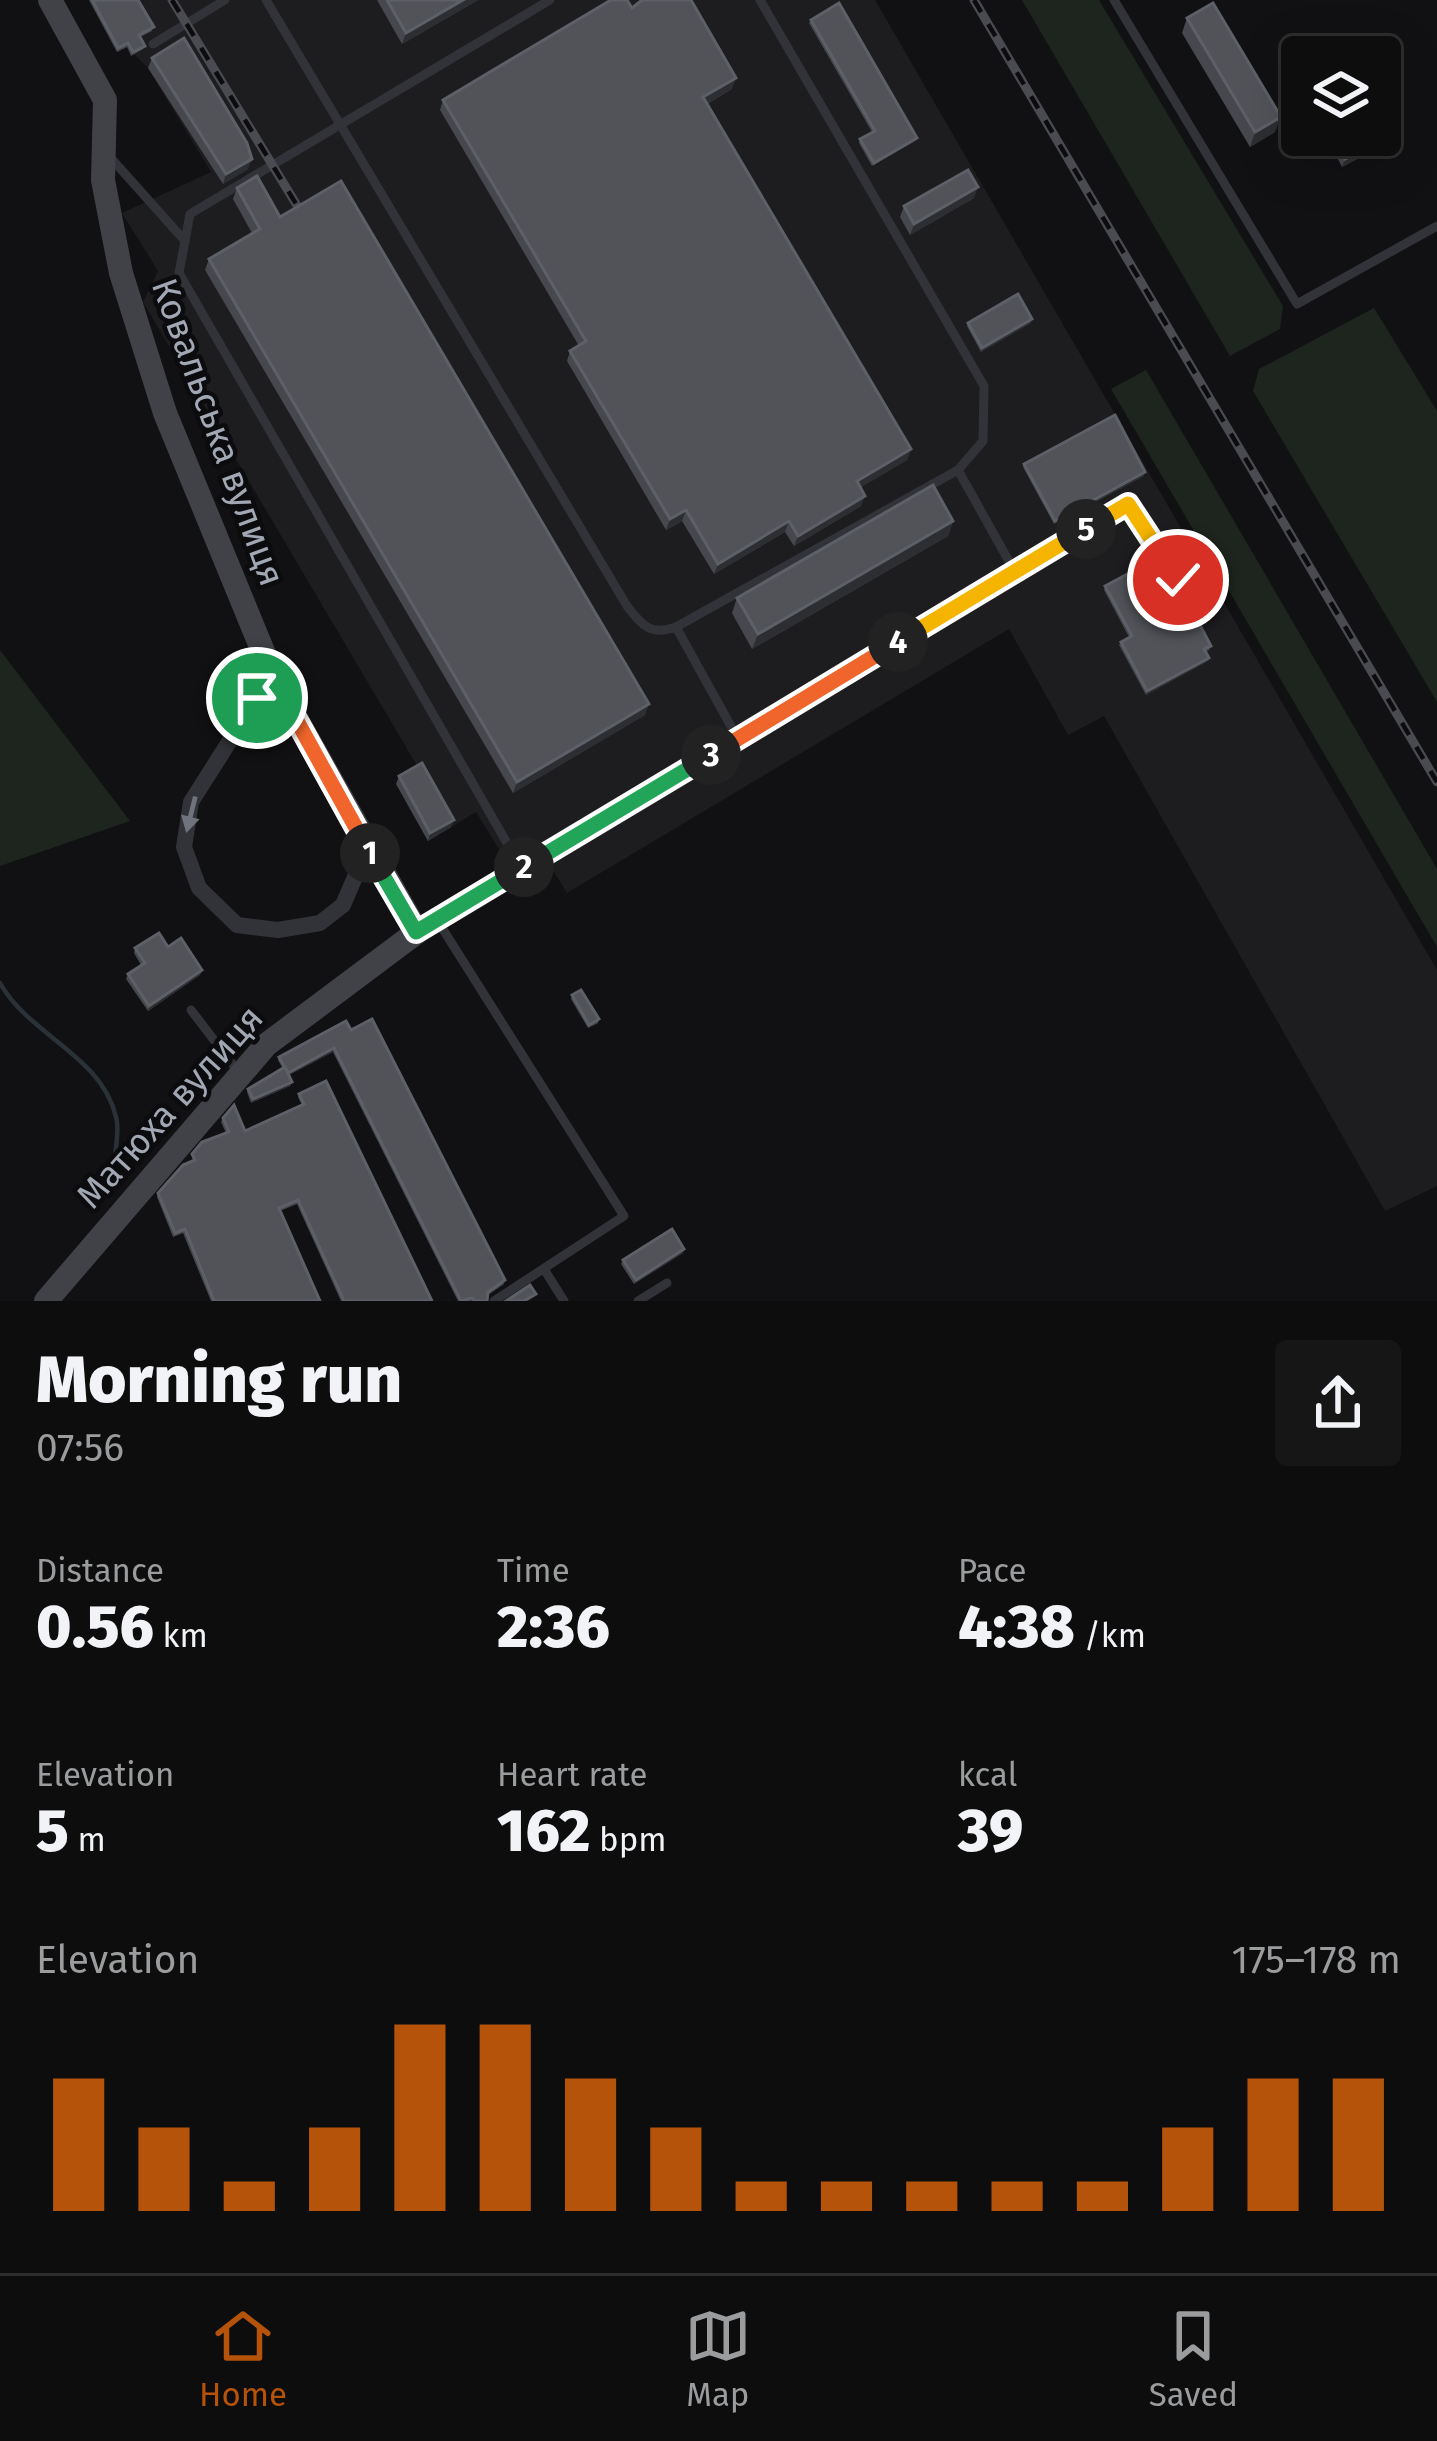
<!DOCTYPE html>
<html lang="en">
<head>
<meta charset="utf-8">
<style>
  :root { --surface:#0d0d0e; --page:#161617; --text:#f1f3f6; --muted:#9a9c9e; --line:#2d2d2e; --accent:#b45309 }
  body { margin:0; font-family:"Fira Sans",sans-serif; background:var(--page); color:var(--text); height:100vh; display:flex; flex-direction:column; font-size:45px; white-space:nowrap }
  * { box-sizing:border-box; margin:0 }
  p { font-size:39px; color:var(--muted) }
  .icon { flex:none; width:66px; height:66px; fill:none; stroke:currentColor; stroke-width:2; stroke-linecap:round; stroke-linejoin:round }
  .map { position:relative; height:1301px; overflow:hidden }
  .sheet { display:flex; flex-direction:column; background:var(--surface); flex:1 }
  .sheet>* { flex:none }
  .tools { position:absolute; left:1281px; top:36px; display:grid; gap:24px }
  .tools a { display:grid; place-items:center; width:120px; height:120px; border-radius:12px; background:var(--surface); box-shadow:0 12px 48px #0002,0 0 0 3px var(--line); font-size:60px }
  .pin { position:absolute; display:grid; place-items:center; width:102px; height:102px; color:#fff; margin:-51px; border:6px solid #fff; border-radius:50%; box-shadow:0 3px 12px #0007 }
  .km { position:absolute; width:60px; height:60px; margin:-30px; border-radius:50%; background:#222; color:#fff; font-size:33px; line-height:60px; text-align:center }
  .round { display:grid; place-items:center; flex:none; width:126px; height:126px; border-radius:12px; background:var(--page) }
  .summary { display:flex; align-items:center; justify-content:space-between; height:204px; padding:0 36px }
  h1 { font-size:66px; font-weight:800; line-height:90px }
  .metrics { display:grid; grid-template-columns:repeat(3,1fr); gap:18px; height:204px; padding:12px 36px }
  .metrics div { display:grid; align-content:center }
  .metrics b { font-size:60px; font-weight:800 }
  .metrics small { font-size:33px; font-weight:400 }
  .metrics p { font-size:33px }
  .chart { height:336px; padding:24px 36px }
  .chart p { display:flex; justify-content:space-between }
  .chart svg { width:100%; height:216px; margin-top:12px; stroke:var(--accent); stroke-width:6 }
  .tab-bar { display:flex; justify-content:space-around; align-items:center; height:168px; border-top:3px solid var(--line); background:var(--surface); font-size:33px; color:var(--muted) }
  .tab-bar a { display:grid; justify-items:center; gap:6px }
  .tab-bar .on { color:var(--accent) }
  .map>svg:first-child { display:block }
  .built { fill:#1d1d20 }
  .green { fill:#1d251e }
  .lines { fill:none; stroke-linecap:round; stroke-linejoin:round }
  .stream { stroke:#2a3238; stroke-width:4.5 }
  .lane { stroke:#323338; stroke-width:9 }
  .street { stroke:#323338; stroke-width:16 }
  .secondary { stroke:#404248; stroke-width:24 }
  .rail-casing { stroke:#494b51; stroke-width:9 }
  .rail { stroke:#0c0c0e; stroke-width:4.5; stroke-dasharray:14; stroke-linecap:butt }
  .wall { fill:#47484e }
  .shaded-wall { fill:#2d2e32 }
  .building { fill:#515359; stroke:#5d6067; stroke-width:3 }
  .oneway { fill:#70737c }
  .split-1-casing { stroke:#fff; stroke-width:24 }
  .split-2-casing { stroke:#fff; stroke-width:24 }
  .split-3-casing { stroke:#fff; stroke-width:24 }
  .split-4-casing { stroke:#fff; stroke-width:24 }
  .split-5-casing { stroke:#fff; stroke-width:24 }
  .split-6-casing { stroke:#fff; stroke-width:24 }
  .split-1 { stroke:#f0652b; stroke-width:15 }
  .split-2 { stroke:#22a559; stroke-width:15 }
  .split-3 { stroke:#22a559; stroke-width:15 }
  .split-4 { stroke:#f0652b; stroke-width:15 }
  .split-5 { stroke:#f5b400; stroke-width:15 }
  .split-6 { stroke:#f5b400; stroke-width:15 }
  .labels { text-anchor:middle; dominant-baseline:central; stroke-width:9; stroke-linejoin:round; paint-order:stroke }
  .street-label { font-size:36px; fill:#a2a8b3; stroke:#0c0c0e }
</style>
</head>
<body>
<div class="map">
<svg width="1437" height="1301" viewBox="0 0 1437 1301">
  <rect width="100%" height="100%" fill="#111113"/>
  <polygon class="built" points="89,0 875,0 1437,970 1437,1186 1385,1211 1104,716 1068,735 1009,629 567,893 551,867 511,890 494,861 499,849 476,812 428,841 396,784 419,769 143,302 158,271 122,213 211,172 148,68 127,47 117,52"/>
  <g class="green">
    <polygon points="1022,0 1099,0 1283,306 1280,329 1230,356"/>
    <polygon points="1374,308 1437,411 1437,702 1253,391 1259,369"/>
    <polygon points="1146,370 1437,869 1437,947 1111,389"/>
    <polygon points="0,650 130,821 0,866"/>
  </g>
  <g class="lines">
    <path class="stream" d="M0,983C29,1035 102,1056 116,1117C120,1130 115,1151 114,1164"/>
    <g class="lane">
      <path d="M266,0L627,606C642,626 651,636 676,627L738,739"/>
      <polyline points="760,0 984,386 983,441 958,470 1015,572"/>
      <polyline points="1114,0 1297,304 1437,226"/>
      <polyline points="153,44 225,0"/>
      <polyline points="110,157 185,241"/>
      <polyline points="676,627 958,470"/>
      <polyline points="522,869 179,273 190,214 550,0"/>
      <polyline points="437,920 624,1216 494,1301"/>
      <polyline points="421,930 1128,504 1178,580 1199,592"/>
      <polyline points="191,1010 240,1074"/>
      <polyline points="544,1269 564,1301"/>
      <polyline points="638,1301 667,1283"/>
    </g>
    <polyline class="street" points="276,683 257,698 191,802 184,847 199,888 237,925 278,930 320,923 343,905 367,849"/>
    <polyline class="secondary" points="46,1301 266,1045 417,932 276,683 165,413 121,273 103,180 105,100 50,0"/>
    <g class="rail-casing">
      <g id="rail">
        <polyline points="172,0 315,235"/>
        <polyline points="974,0 1437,782"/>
      </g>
    </g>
    <use href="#rail" class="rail"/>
  </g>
  <g class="wall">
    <polygon points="89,0 138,0 152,31 140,37 143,49 131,56 127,47 117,52"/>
    <polygon points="377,0 478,0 402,44"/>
    <polygon points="632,8 732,89 707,104 911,449 907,460 861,487 861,506 794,546 785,532 714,574 682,521 666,530 567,361 570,351 579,346 440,110 443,100"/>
    <polygon points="1187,18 1275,132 1250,147 1182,33"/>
    <polygon points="811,20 915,141 872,166 859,143 860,139 872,132 809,23"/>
    <polygon points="152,58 248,169 223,184 148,68"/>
    <polygon points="1326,135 1351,135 1357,159 1342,167"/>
    <polygon points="237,188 280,217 645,715 513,793 205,270 209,259 252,233 233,199"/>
    <polygon points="974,198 910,235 900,217 904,206"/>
    <polygon points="968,323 1031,323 981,352 967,326"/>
    <polygon points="1024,464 1144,476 1054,524 1023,467"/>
    <polygon points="953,521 948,536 752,649 732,613 737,598"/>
    <polygon points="1105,586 1170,599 1210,649 1206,652 1209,658 1208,661 1146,695 1119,645 1121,642 1129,637 1104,590"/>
    <polygon points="399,776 451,827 428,841 396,784"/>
    <polygon points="168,947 202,970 200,975 148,1011 126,979 128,974 141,965 134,953 135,948"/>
    <polygon points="572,995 599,1019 598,1023 588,1028 571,999"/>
    <polygon points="346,1021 504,1284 488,1295 487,1301 458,1301 333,1052 289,1075 292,1082 290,1086 251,1103 247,1092 248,1089 283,1069 278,1060 279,1057"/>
    <polygon points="299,1094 432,1301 341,1301 297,1204 280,1211 320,1301 211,1301 183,1233 173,1237 157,1197 158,1193 193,1161 192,1154 226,1133 221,1122 223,1118 245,1131 302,1105 298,1097"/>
    <polygon points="683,1253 634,1284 621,1264 623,1260"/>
  </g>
  <g class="shaded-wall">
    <polygon points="463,0 478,0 402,44 406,33"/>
    <polygon points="736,78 732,89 699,108 703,97"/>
    <polygon points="1281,117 1275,132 1250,147 1255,132"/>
    <polygon points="917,138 915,141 872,166 874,163"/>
    <polygon points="1359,152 1357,159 1342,167 1345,159"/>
    <polygon points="252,159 248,169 223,184 226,174"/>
    <polygon points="978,187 974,198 910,235 914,224"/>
    <polygon points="1032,319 1031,323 981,352 982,348"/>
    <polygon points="911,449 907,460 853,492 857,481"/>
    <polygon points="1145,472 1144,476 1054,524 1055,521"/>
    <polygon points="865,496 861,506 794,546 798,536"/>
    <polygon points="686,510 682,521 666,530 670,519"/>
    <polygon points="789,521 785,532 714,574 718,564"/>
    <polygon points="953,521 948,536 752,649 758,634"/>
    <polygon points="1209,658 1208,661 1146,695 1147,691"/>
    <polygon points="649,704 645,715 513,793 517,782"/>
    <polygon points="454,820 451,827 428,841 430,833"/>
    <polygon points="202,970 200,975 148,1011 149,1006"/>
    <polygon points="334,1048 333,1052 287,1076 288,1073"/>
    <polygon points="292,1082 290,1086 251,1103 253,1099"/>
    <polygon points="684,1249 683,1253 634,1284 636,1280"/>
  </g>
  <g class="building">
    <polygon points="92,0 138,0 154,27 139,35 145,46 133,52 128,43 118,48"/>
    <polygon points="387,0 463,0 406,33"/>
    <polygon points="611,0 627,0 632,8 642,0 691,0 736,78 703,97 911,449 857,481 865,496 798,536 789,521 718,564 686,510 670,519 570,351 586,341 443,100"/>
    <polygon points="839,3 917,138 874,163 860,139 875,131 811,20"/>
    <polygon points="1213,3 1281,117 1255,132 1187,18"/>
    <polygon points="184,38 247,143 252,159 226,174 152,58"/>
    <polygon points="1332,135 1351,135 1359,152 1345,159"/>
    <polygon points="968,170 978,187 914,224 904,206"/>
    <polygon points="257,176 280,217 341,181 649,704 517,782 209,259 260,229 237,188"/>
    <polygon points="1018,294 1032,319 982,348 968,323"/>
    <polygon points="1115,415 1145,472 1055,521 1024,464"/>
    <polygon points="933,485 953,521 758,634 737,598"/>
    <polygon points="1150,562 1170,599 1183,593 1211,646 1204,649 1209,658 1147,691 1121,642 1132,636 1105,586"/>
    <polygon points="422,763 454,820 430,833 399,776"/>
    <polygon points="159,933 168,947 181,938 202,970 149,1006 128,974 145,963 135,948"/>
    <polygon points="581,990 599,1019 589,1025 572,995"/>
    <polygon points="372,1019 505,1280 488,1292 487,1301 475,1301 472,1298 461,1301 334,1048 288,1073 279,1057 346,1021 351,1030"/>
    <polygon points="285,1067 292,1082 253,1099 248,1089"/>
    <polygon points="326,1081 432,1301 344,1301 298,1200 279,1208 320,1301 214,1301 185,1229 175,1233 158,1193 183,1165 195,1160 192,1154 202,1142 229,1132 223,1118 234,1105 245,1131 304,1104 299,1094"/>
    <polygon points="672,1229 684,1249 636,1280 623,1260"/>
    <polygon points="530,1285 536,1294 524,1301 506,1301"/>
  </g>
  <defs><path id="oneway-solid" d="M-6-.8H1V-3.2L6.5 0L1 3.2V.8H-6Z" transform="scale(3)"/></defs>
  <use class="oneway" href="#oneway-solid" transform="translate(191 814) rotate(104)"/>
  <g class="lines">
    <g class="split-1-casing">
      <polyline id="split-1" points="257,698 276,683 370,853"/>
    </g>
    <g class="split-2-casing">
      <polyline id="split-2" points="370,853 416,932 524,867"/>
    </g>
    <g class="split-3-casing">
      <polyline id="split-3" points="524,867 711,755"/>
    </g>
    <g class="split-4-casing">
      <polyline id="split-4" points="711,755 898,642"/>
    </g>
    <g class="split-5-casing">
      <polyline id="split-5" points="898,642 1086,529"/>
    </g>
    <g class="split-6-casing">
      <polyline id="split-6" points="1086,529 1128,504 1178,580"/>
    </g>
    <use href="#split-1" class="split-1"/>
    <use href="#split-2" class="split-2"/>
    <use href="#split-3" class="split-3"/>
    <use href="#split-4" class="split-4"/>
    <use href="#split-5" class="split-5"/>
    <use href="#split-6" class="split-6"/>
  </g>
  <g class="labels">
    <g class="street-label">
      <text transform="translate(218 432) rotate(70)">Ковальська вулиця</text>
      <text transform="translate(170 1107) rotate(-48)">Матюха вулиця</text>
    </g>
  </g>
</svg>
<div class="tools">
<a><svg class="icon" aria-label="layers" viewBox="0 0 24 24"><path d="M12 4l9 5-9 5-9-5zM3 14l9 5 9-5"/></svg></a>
</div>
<div class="pin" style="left:257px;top:698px;background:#1e9e55"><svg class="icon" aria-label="arrive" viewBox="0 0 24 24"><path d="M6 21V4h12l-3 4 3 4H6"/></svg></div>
<div class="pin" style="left:1178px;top:580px;background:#d93025"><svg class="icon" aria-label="check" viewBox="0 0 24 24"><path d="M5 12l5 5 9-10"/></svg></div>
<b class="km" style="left:370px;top:853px">1</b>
<b class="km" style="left:524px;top:867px">2</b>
<b class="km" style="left:711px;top:755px">3</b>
<b class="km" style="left:898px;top:642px">4</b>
<b class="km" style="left:1086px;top:529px">5</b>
</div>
<section class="sheet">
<div class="summary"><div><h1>Morning run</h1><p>07:56</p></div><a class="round"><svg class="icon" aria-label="share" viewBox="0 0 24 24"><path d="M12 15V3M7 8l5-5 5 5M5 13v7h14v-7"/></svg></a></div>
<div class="metrics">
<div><p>Distance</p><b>0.56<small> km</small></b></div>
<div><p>Time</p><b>2:36</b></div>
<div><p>Pace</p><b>4:38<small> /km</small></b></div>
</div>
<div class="metrics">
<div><p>Elevation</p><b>5<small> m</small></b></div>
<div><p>Heart rate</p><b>162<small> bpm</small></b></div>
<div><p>kcal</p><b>39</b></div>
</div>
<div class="chart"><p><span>Elevation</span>175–178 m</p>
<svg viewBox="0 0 160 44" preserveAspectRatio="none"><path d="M5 44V17M15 44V27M25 44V38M35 44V27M45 44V6M55 44V6M65 44V17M75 44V27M85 44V38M95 44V38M105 44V38M115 44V38M125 44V38M135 44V27M145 44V17M155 44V17"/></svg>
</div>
</section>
<nav class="tab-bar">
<a class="on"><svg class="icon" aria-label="home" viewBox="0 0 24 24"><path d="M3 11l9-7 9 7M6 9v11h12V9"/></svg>Home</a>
<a><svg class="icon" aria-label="map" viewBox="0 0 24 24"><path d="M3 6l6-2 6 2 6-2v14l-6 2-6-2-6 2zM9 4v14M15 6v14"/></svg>Map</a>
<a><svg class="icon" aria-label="saved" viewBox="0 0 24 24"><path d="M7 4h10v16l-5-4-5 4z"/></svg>Saved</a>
</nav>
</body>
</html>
